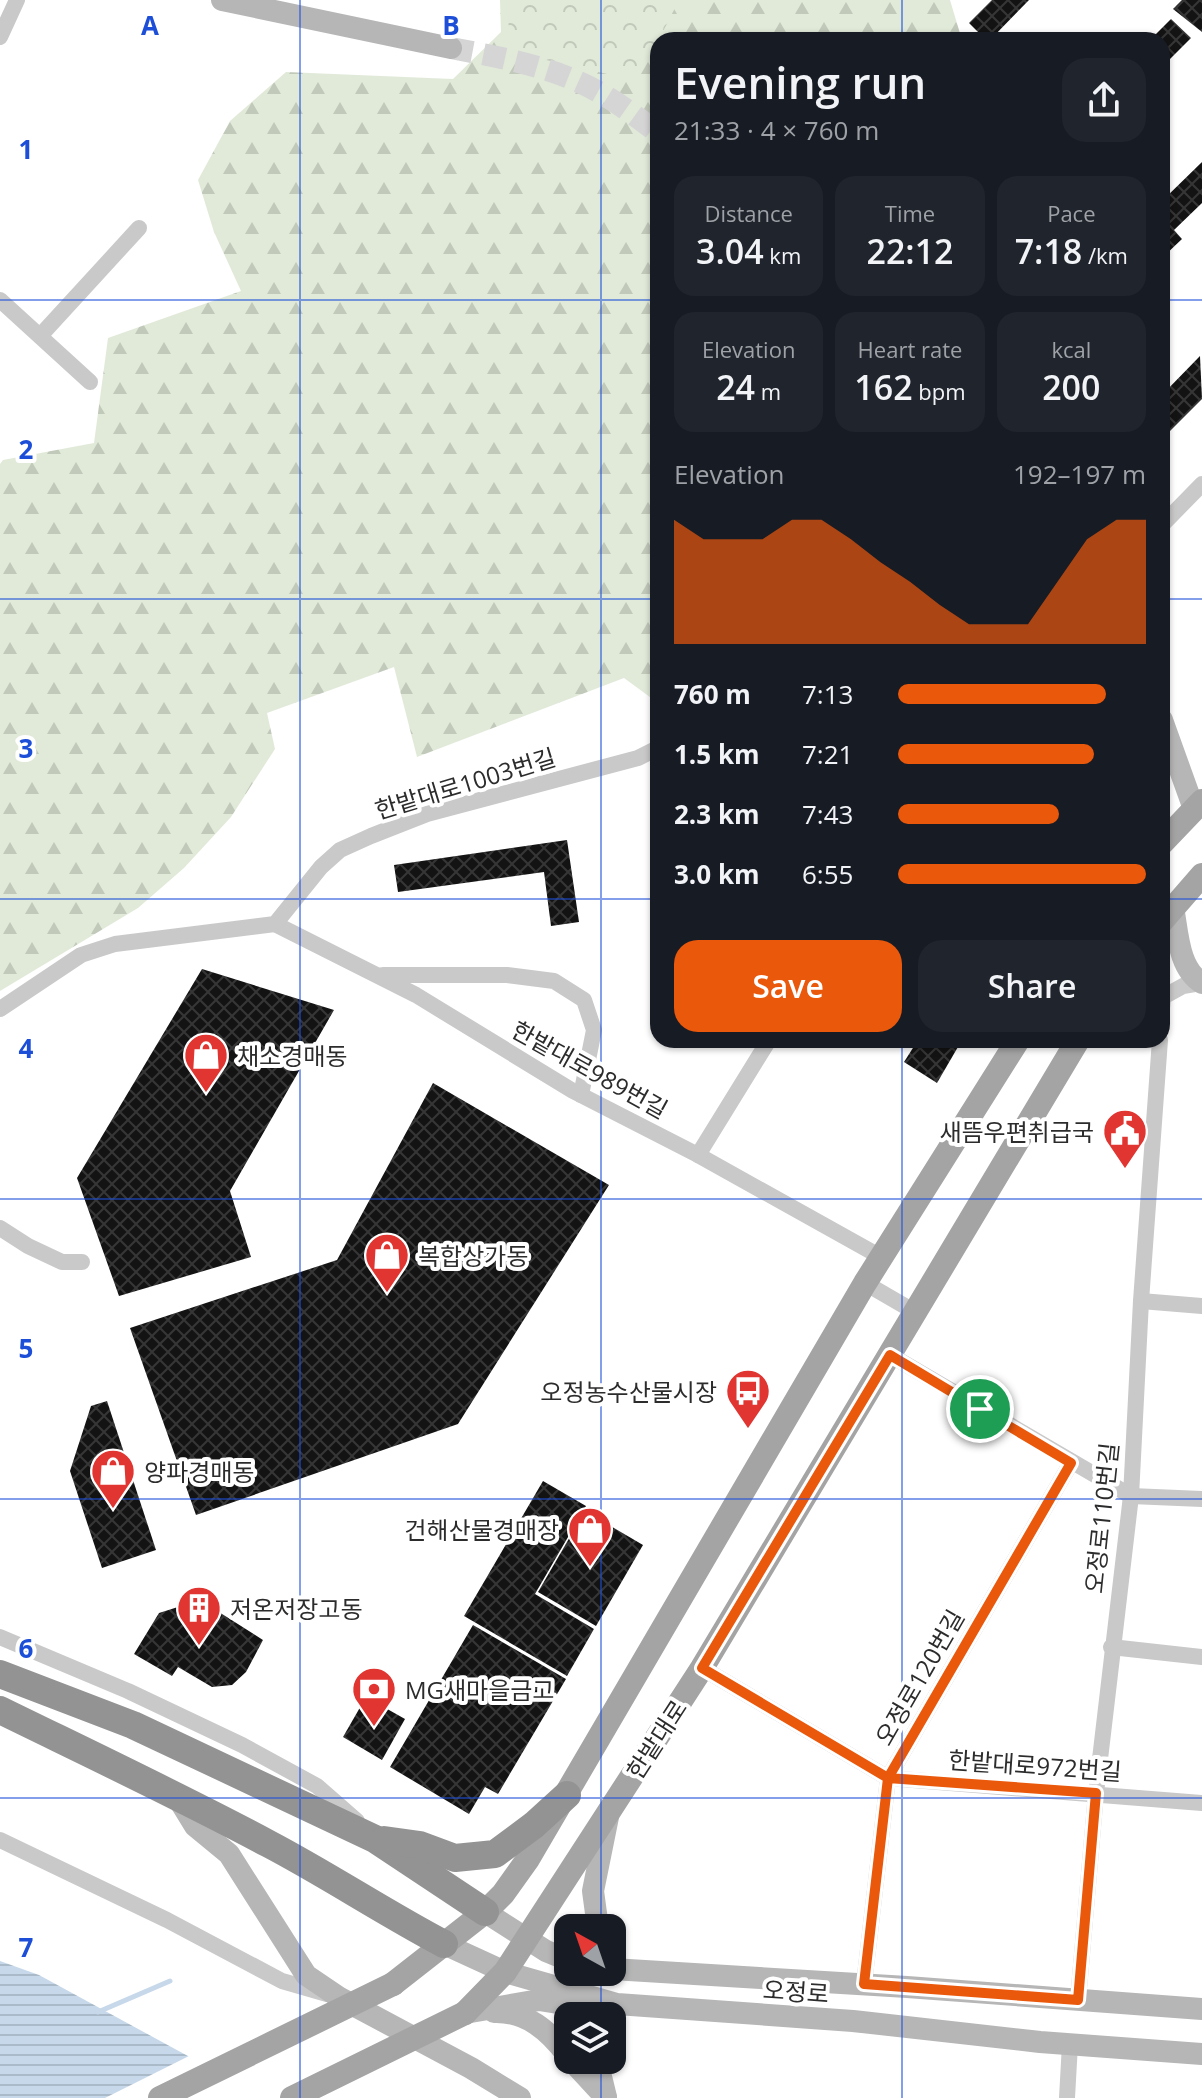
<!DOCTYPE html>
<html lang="en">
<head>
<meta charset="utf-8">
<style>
  :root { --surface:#171b24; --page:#20242c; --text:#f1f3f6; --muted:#9ea1a6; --accent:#ea580c }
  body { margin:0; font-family:"Open Sans","Noto Sans KR",sans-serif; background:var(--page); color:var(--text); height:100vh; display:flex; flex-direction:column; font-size:30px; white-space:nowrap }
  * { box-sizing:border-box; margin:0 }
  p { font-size:26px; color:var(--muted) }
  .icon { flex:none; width:44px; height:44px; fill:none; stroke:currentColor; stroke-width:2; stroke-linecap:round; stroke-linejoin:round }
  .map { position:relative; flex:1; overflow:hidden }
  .panel { position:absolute; left:650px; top:32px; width:520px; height:1016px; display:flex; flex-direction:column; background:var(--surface); border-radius:24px; box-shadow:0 2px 6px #0004 }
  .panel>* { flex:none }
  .needle { width:52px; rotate:320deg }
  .buttons { position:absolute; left:554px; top:1914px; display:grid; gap:16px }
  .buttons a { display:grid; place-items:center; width:72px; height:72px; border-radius:16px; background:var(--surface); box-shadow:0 2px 6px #0004; font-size:40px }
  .pin { position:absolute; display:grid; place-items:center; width:68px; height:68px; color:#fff; margin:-34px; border:4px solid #fff; border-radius:50%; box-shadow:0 2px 8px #0007 }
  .round { display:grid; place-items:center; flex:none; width:84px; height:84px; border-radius:24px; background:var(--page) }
  .overview { display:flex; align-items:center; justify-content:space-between; height:136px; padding:0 24px }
  h1 { font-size:44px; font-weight:600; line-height:60px }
  .metrics { display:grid; grid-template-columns:repeat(3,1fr); gap:12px; height:136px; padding:8px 24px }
  .metrics div { display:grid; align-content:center; border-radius:20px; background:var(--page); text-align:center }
  .metrics b { font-size:34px; font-weight:600 }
  .metrics small { font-size:22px; font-weight:400 }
  .metrics p { font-size:22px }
  .chart { height:224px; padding:16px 24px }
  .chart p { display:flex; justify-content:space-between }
  .chart svg { width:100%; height:144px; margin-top:8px; fill:var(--accent); opacity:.7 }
  .cta { display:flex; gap:16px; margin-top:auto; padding:16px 24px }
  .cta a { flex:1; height:92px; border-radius:24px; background:var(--accent); color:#fff; font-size:32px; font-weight:600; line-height:92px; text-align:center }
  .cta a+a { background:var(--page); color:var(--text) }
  ul { padding:0 24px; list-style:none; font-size:26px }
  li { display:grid; grid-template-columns:128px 96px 1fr; align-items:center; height:60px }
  li i { height:20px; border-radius:10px; background:var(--accent) }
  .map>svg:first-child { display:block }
  .forest { fill:url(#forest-firs) }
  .park { fill:url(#park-crowns) }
  .water { fill:url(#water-rules) }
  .pier { fill:#fff }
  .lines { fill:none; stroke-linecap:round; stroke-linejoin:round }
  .stream { stroke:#c6d8ea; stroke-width:5 }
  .building { fill:url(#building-cross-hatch) }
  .secondary-tunnel { stroke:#d5d5d5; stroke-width:22; stroke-dasharray:22 11; stroke-linecap:butt }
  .street { stroke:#c9c9c9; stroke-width:16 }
  .secondary { stroke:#b6b6b6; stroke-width:22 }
  .primary { stroke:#a4a4a4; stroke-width:24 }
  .highway { stroke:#939393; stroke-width:28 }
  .primary-bridge { stroke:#a4a4a4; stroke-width:24 }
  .route-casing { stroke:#fff; stroke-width:16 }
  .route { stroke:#ea580c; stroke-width:10 }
  .grid { fill:none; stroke:#1d4ed8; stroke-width:2; stroke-opacity:0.55 }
  .labels { text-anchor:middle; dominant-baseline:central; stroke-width:8; stroke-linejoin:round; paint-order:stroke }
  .street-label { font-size:24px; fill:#2c2c2c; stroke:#fff }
  .poi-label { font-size:24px; fill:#2c2c2c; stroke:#fff; text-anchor:start }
  .grid-label { font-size:26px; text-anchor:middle; font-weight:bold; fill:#1d4ed8; stroke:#fff; stroke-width:8; stroke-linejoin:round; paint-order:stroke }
</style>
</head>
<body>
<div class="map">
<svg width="1202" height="2098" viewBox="0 0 1202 2098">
  <defs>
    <pattern id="forest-firs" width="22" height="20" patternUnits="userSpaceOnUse" patternTransform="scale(2)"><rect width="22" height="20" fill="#e1ead9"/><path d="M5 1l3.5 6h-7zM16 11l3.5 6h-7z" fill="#c1c9ba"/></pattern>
    <pattern id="park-crowns" width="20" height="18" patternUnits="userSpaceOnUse" patternTransform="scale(2)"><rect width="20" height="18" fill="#e1ead9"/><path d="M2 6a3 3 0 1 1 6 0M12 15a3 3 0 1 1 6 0" fill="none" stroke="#c1c9ba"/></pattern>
    <pattern id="water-rules" width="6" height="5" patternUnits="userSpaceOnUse" patternTransform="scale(2)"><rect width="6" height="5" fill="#c6d8ea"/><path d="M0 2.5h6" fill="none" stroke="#aabac9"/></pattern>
    <pattern id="building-cross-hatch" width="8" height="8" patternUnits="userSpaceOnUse" patternTransform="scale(2)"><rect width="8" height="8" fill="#131313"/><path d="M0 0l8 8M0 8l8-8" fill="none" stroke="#363636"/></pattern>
  </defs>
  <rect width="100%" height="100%" fill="#fff"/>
  <polygon class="forest" points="500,0 950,0 962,40 658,40 658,703 624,678 417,757 394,667 267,713 275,749 231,817 184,868 138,908 0,991 0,464 3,460 94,443 108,338 241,291 214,232 198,180 230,121 286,72 453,79 501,32"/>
  <polygon class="park" points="510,0 679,0 648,61 616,76 507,51"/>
  <polygon class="water" points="0,1961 39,1975 265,2098 0,2098"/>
  <polygon class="pier" points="193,2054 269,2098 105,2098"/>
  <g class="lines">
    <polyline class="stream" points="98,2012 170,1981"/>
  </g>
  <g class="building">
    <polygon points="992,0 1029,0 990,40 986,40 969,23"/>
    <polygon points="1182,0 1202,0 1202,32 1173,9"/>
    <polygon points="1171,19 1191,38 1162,67 1162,40 1150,40"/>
    <polygon points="1202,162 1202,203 1174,230 1182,239 1162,258 1162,201"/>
    <polygon points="1200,356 1202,399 1162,439 1162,395"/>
    <polygon points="567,840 579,922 551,926 544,872 398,892 394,865"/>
    <polygon points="202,969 334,1010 230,1191 251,1257 119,1296 77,1178"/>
    <polygon points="918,1040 962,1040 937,1083 904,1062"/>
    <polygon points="433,1083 609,1185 458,1424 196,1515 130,1328 337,1260"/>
    <polygon points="107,1401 156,1550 102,1568 70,1471 91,1406"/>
    <polygon points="543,1481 586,1506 535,1594 594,1629 567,1676 464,1616"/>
    <polygon points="585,1511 643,1545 596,1626 538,1592"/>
    <polygon points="200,1600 263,1640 246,1672 232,1685 212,1687 178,1667 172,1676 134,1654 159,1613"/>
    <polygon points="473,1625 566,1679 498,1794 485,1787 469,1814 390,1767"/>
    <polygon points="366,1697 405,1719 382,1760 343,1737"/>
  </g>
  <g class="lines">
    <path class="secondary-tunnel" d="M451,48C493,56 539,64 579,82C608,95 633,114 658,133"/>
    <g class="street">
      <polyline points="0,37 17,0"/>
      <polyline points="0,300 90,382"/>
      <polyline points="40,336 139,228"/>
      <polyline points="1162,525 1202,484"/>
      <polyline points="275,924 416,995 573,1091 698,1155 881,1257"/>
      <polyline points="383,975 507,975 554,981 584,1000 594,1030 581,1095"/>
      <polyline points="1162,1008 1163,997 1183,986 1202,983"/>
      <polyline points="0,1009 81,955 115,944 275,924 321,867 340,850 371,836 427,814 638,758 658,748"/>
      <polyline points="698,1155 769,1040"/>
      <polyline points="0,1228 28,1246 62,1262 82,1262"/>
      <polyline points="865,1283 915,1312"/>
      <polyline points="1141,1301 1202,1306"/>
      <polyline points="890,1355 1131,1496 1202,1499"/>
      <polyline points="0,1637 128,1691 242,1745 317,1786 357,1821"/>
      <polyline points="1111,1647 1202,1657"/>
      <polyline points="702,1668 888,1778 1202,1803"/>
      <polyline points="0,1840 167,1920 282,1981 327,1994"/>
      <polyline points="864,1984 888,1778 1071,1463"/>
      <polyline points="1078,2000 1096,1793 1131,1496 1141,1301 1160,1040"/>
      <polyline points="1067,2098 1070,2044"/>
    </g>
    <g class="secondary">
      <polyline points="222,0 451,48"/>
      <polyline points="1162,720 1194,809"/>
      <path d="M1173,907C1178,933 1178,968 1202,983"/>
      <polyline points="176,1795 195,1826 229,1854 306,1975 340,1998 471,2068 520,2098"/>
      <polyline points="485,1912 546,1951 568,1960"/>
      <polyline points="598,1928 593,1891 609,1812"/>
      <polyline points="444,1944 505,1972 617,2004 853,2021 1040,2042 1202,2054"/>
      <polyline points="612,1969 907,1987 1202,2009"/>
      <path d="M494,2012C527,2011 549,2031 568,2056"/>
      <polyline points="465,2013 539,2000 570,2005"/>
      <polyline points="571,2060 606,2098"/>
      <polyline points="597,2060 606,2097"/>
    </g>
    <g class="primary">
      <polyline points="1162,843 1202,801"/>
      <polyline points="1162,921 1202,875"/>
      <polyline points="393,1984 485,1912 503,1894 528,1859 865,1283 1018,1040"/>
      <polyline points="465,2013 505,1972 702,1668 1078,1040"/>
    </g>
    <g class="highway">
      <polyline points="0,1674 133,1725 375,1839 485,1912"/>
      <path d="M0,1710C90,1754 181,1797 269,1844C328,1875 385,1913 444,1944"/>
      <polyline points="384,1840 420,1845 455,1858 495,1854 534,1825 567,1795"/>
    </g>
    <g class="primary-bridge">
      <polyline points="160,2098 393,1984"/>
      <polyline points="292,2098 465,2013"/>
    </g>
  </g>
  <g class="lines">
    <g class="route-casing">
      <polyline id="route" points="980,1409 890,1355 702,1668 888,1778 1096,1793 1078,2000 864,1984 888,1778 1071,1463 980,1409"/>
    </g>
    <use href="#route" class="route"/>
  </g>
  <path class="grid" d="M300,0V2098M601,0V1928M902,0V40M0,300H658M1162,300H1202M0,599H658M1162,599H1202M0,899H658M1162,899H1202M902,1040V2098M0,1199H1202M0,1499H1202M0,1798H1202M601,1972V2016M601,2060V2098"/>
  <defs>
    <g id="shop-pin" transform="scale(2.3)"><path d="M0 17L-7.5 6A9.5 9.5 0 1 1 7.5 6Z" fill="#e03531" stroke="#fff"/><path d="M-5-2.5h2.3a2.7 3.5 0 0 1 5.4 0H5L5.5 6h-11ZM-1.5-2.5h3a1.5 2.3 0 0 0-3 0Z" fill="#fff"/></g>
    <g id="civic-pin" transform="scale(2.3)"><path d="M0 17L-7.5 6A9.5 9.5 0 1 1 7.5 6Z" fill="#e03531" stroke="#fff"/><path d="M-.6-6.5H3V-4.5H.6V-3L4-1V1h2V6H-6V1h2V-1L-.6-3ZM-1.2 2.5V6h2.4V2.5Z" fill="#fff"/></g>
    <g id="bus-pin" transform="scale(2.3)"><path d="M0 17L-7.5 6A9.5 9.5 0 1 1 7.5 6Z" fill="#e03531" stroke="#fff"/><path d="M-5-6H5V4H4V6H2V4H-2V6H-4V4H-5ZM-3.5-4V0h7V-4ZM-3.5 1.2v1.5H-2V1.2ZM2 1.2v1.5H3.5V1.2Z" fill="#fff"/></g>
    <g id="building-pin" transform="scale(2.3)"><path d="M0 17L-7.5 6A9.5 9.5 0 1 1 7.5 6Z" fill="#e03531" stroke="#fff"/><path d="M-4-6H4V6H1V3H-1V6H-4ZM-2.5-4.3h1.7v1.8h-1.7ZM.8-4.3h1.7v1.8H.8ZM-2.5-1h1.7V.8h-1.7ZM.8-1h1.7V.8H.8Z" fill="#fff"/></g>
    <g id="bank-pin" transform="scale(2.3)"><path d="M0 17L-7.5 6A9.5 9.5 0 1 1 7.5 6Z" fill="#e03531" stroke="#fff"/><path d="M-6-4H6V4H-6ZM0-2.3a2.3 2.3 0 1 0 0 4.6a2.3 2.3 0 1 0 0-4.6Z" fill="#fff"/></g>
  </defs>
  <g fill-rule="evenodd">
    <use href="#shop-pin" x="206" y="1055"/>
    <use href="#civic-pin" x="1125" y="1131"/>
    <use href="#shop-pin" x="387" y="1255"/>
    <use href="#bus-pin" x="748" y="1391"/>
    <use href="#shop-pin" x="113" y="1471"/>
    <use href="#shop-pin" x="590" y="1529"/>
    <use href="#building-pin" x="199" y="1608"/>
    <use href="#bank-pin" x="374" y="1689"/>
  </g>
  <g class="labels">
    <g class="street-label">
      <text transform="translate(465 783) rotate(-17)">한밭대로1003번길</text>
      <text transform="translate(590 1069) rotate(29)">한밭대로989번길</text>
      <text transform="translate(1101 1518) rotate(-84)">오정로110번길</text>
      <text transform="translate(919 1677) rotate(-60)">오정로120번길</text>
      <text transform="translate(656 1739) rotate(-57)">한밭대로</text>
      <text transform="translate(1035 1765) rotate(4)">한밭대로972번길</text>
      <text transform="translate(796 1991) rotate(4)">오정로</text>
    </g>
    <g class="poi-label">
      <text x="237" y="1055">채소경매동</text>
      <text x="1094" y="1131" text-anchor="end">새뜸우편취급국</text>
      <text x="418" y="1255">복합상가동</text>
      <text x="717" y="1391" text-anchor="end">오정농수산물시장</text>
      <text x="144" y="1471">양파경매동</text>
      <text x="559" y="1529" text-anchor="end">건해산물경매장</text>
      <text x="230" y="1608">저온저장고동</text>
      <text x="405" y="1689">MG새마을금고</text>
    </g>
  </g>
  <g class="grid-label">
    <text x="150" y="35">A</text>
    <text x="451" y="35">B</text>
    <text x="26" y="159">1</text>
    <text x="26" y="459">2</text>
    <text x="26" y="758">3</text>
    <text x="26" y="1058">4</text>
    <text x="26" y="1358">5</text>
    <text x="26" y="1658">6</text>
    <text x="26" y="1957">7</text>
  </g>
</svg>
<div class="buttons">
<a><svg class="needle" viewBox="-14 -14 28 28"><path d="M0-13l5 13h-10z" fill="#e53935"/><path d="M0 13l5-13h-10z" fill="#9ea1a6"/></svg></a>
<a><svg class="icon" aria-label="layers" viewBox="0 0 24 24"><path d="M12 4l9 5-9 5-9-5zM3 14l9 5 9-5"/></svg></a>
</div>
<div class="pin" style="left:980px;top:1409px;background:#1e9e55"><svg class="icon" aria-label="arrive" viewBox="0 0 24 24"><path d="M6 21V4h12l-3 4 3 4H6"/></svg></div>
<section class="panel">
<div class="overview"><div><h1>Evening run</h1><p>21:33 · 4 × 760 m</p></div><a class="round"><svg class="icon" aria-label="share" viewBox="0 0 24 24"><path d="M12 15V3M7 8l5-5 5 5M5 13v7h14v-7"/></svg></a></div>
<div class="metrics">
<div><p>Distance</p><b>3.04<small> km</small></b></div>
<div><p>Time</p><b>22:12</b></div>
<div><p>Pace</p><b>7:18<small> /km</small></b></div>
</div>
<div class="metrics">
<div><p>Elevation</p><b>24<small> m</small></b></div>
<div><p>Heart rate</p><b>162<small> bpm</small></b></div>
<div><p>kcal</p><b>200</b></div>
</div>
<div class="chart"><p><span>Elevation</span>192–197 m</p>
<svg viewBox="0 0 160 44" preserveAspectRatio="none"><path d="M0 44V6L10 12L20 12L30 12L40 6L50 6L60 12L70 19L80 25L90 32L100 38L110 38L120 38L130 25L140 12L150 6L160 6V44z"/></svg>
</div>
<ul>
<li><b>760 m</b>7:13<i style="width:84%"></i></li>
<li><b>1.5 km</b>7:21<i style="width:79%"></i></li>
<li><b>2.3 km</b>7:43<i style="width:65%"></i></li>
<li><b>3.0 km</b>6:55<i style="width:100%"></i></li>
</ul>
<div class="cta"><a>Save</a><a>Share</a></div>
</section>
</div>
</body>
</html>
